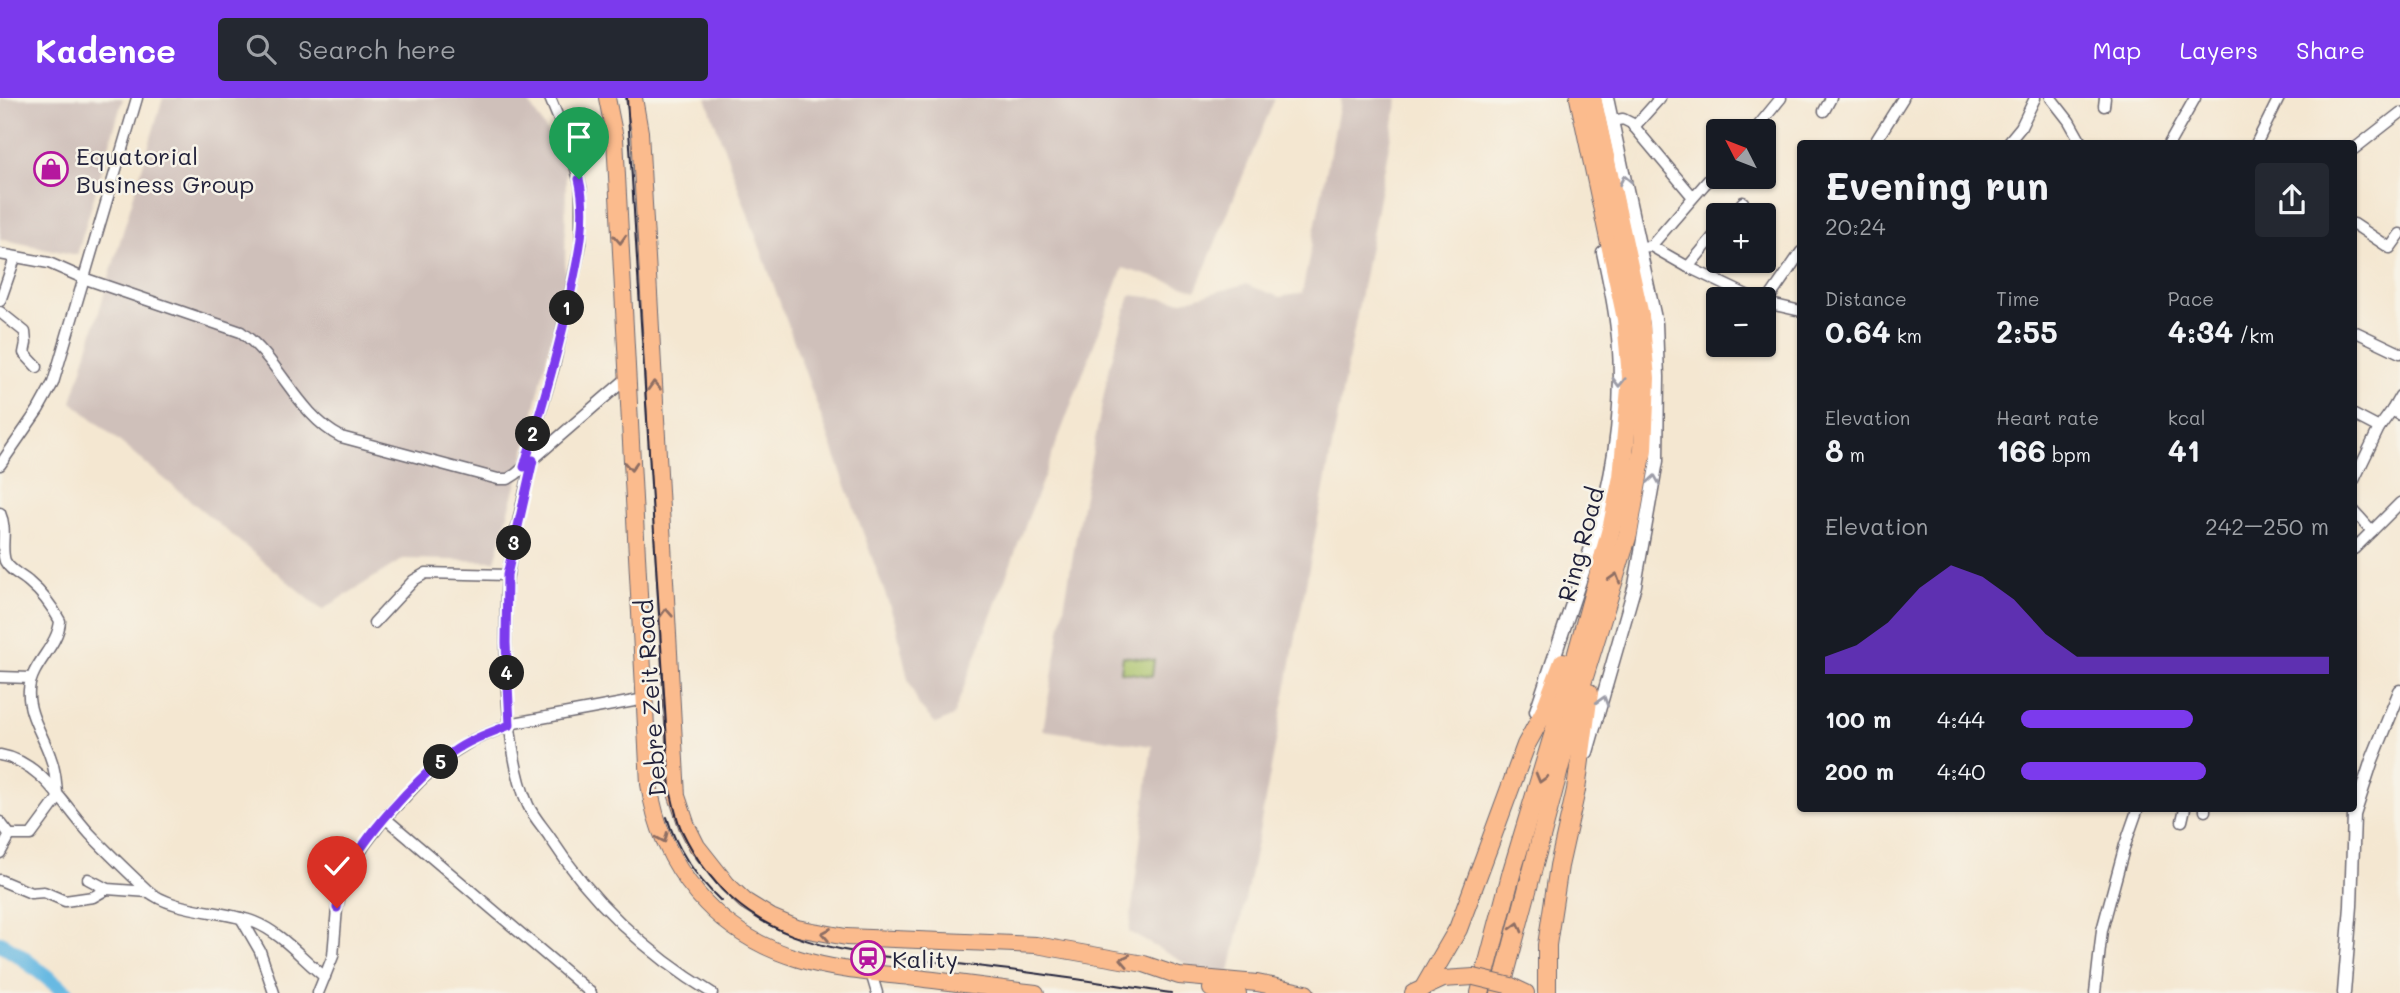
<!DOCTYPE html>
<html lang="en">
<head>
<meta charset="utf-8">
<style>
  :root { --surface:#171b24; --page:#242831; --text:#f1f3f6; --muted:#9ea1a6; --accent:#7c3aed }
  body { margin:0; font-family:Mali,sans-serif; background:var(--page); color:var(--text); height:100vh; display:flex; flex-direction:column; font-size:26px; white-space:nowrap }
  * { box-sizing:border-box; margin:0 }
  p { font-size:23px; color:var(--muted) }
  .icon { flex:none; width:38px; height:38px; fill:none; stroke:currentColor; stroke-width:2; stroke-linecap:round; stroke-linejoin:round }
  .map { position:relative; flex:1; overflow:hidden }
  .panel { position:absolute; left:1797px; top:42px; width:560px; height:672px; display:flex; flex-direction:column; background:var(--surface); border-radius:7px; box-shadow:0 2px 5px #0004 }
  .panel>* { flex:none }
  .needle { width:46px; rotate:312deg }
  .controls { position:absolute; left:1706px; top:21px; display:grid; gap:14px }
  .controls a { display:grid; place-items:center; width:70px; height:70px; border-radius:7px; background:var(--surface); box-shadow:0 2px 5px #0004; font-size:35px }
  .pin { position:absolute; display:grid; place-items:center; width:60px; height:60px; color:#fff; margin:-72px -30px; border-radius:50% 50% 50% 0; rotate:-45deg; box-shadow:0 0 7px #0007 }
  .pin .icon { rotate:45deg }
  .km { position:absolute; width:35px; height:35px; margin:-18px; border-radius:50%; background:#222; color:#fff; font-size:19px; line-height:35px; text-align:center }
  .round { display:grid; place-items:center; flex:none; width:74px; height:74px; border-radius:7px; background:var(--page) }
  .overview { display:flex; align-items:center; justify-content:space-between; height:119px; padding:0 28px }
  h1 { font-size:38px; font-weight:700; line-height:52px }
  .metrics { display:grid; grid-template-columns:repeat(3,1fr); gap:10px; height:119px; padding:7px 28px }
  .metrics div { display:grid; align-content:center }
  .metrics b { font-size:30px; font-weight:700 }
  .metrics small { font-size:19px; font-weight:400 }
  .metrics p { font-size:19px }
  .chart { height:196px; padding:14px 28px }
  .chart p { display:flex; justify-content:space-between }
  .chart svg { width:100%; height:126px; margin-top:7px; fill:var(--accent); opacity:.7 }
  ul { padding:0 28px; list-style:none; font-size:23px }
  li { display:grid; grid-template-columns:112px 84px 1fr; align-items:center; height:52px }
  li i { height:18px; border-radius:9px; background:var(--accent) }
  header { display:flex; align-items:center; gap:42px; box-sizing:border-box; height:98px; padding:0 35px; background:var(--accent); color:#fff }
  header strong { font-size:33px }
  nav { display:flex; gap:38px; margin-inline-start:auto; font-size:24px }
  .search { width:490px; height:63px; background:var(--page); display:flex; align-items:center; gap:18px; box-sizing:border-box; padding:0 24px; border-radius:7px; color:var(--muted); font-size:26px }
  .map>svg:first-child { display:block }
  .industrial { fill:#cfc0ba }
  .green { fill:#a8c167; stroke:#657251; stroke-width:2 }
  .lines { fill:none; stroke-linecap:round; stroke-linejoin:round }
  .river { stroke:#67b9e2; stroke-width:16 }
  .minor-casing { stroke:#6c6770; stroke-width:13 }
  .tertiary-casing { stroke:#6c6770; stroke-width:15 }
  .primary-casing { stroke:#6c6770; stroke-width:18 }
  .trunk-casing { stroke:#6c6770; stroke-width:20 }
  .minor { stroke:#fff; stroke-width:10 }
  .tertiary { stroke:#fff; stroke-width:12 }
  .primary { stroke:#fbbb8d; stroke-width:16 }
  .trunk { stroke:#fbbb8d; stroke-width:18 }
  .tram { stroke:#22223b; stroke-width:2 }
  .primary-bridge-casing { stroke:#6c6770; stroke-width:18; stroke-linecap:butt }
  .primary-bridge { stroke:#fbbb8d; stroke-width:16 }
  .oneway { stroke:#9c9ca7 }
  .oneway2 { stroke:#8e6e64 }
  .route-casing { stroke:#fff; stroke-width:14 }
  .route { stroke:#7c3aed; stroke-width:9 }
  .labels { text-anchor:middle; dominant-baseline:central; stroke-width:5; stroke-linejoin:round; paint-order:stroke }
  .poi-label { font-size:24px; fill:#22223b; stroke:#f7f3e8; text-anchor:start }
  .street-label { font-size:24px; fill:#22223b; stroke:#f7f3e8 }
</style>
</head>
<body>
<header>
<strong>Kadence</strong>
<div class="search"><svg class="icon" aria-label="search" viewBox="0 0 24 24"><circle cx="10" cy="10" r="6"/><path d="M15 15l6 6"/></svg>Search here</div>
<nav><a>Map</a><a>Layers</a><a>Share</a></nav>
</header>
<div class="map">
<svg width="2400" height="895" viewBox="0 0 2400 895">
  <rect width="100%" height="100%" fill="#f7f3e8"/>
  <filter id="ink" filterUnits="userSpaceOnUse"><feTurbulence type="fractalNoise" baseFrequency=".0143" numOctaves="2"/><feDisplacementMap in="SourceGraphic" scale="14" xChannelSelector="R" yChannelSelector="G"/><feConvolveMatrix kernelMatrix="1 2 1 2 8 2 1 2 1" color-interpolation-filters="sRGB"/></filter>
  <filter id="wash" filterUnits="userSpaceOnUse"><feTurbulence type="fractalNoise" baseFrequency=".00686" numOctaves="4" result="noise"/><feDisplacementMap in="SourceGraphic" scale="28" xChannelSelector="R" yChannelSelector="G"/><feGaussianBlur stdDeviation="1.57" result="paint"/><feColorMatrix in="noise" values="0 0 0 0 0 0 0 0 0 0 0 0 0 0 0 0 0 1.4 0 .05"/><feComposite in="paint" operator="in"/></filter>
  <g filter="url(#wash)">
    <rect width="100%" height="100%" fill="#f4e7d1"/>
    <g class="industrial">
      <polygon points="0,0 123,0 77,157 0,141"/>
      <polygon points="163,0 526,0 566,64 565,180 522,366 495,463 403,461 322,512 72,304"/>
      <polygon points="706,0 1275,0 1196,192 1123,170 953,618 936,626 919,608 908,581 895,523"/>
      <polygon points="1341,0 1398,0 1257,744 1228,884 1197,872 1129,834 1152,648 1043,632 1078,428 1109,271 1130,197 1184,203 1245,186 1280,199 1302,195"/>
    </g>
    <polygon class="green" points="1123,558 1154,562 1152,578 1121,574"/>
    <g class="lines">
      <polyline class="river" points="0,845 20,858 67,895"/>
    </g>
  </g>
  <g filter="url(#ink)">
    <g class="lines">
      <g class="minor-casing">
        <g id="minor">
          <polyline points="2051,0 2069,23 2082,46"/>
          <polyline points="2104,8 2105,0"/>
          <polyline points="1824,13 1831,0"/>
          <polyline points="1612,23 1623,21 1631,25 1693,99"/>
          <polyline points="1634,29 1660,0"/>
          <polyline points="1754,33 1781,0"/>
          <polyline points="1874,46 1903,0"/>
          <polyline points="2007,46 2021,29 2035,0"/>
          <polyline points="2169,46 2195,0"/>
          <polyline points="2256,46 2279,0"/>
          <polyline points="2354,51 2400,15"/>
          <polyline points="1732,117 1743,104"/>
          <polyline points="2354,126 2390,150 2400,136"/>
          <polyline points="1651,148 1718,71"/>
          <polyline points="1640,149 1651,148 1688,169 1755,201"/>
          <path d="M0,156L49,165L83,180L241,234C280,262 297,316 341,339L498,381H508L516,376L626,281"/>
          <polyline points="1688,169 1718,133"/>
          <polyline points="0,203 15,160"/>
          <polyline points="1764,204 1766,205 1801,154"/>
          <polyline points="1766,205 1801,213"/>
          <polyline points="0,214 25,234 26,245 24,255 37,269"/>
          <polyline points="2354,233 2400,255"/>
          <polyline points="2392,312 2400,298"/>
          <polyline points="2354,317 2379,330"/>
          <path d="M532,362C524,399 514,438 508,476C505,491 506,508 506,524C505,575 507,660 528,707C533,718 542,728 549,738C590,802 647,856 712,895"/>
          <polyline points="0,367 38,312 53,285 137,0"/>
          <polyline points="524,369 554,268 581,145 581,89 569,46 550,0"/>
          <polyline points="2354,382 2379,330 2392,312 2400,317"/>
          <polyline points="2354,413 2372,433"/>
          <path d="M0,415C8,433 0,448 5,463C10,473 21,477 29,484C41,494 53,510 60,523C58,549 31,566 29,592C27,615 43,637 50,658C55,670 56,683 57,696"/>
          <polyline points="2354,451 2400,405"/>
          <polyline points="374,525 414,482 426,475 507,477"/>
          <polyline points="0,579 31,580"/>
          <path d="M0,657C42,664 63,707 90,736C108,755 128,774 147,792C171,814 224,812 254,824C282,835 302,861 325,879"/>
          <polyline points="2205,713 2205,710"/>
          <polyline points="385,720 591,895"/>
          <polyline points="2182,723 2185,710"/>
          <polyline points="0,724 10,737"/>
          <polyline points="0,755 10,737 31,737 59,699"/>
          <polyline points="88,781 107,791 149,794"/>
          <polyline points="0,782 31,795 44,794 65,803 93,799 107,791"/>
          <polyline points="241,820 260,853 274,895"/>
          <polyline points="871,875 877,895"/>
          <polyline points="318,895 333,858 337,810 344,779 366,745 385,720 419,684 449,657 473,642 514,625 645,601"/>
          <polyline points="2095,895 2102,832 2125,747 2138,710"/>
        </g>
      </g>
      <g class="tertiary-casing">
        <g id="tertiary">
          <path d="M1536,613L1596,435C1616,368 1626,293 1616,223C1613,200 1608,177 1603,154"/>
          <polyline points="1587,654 1635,487 1657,363 1658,279 1656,225 1607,0"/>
          <polyline points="2344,895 2351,808 2354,717 2372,662 2400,593"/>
        </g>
      </g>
      <g class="primary-casing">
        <g id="primary">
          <path d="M607,0L615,40L649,686C661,770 717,837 799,861C834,872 872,875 909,879C951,884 993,890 1036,895"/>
          <polyline points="634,0 640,34 677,698 687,728 697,748 727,786 745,803 771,819 797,830 846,839 1036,847 1144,866 1179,878 1257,885 1306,895"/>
          <polyline points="1511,888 1526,895"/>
          <polyline points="1211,891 1238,895"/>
          <polyline points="1413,895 1443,881 1474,879"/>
        </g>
      </g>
      <g class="trunk-casing">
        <g id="trunk">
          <polyline points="1425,888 1458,831 1526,647 1544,614 1563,564"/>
          <polyline points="1480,895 1512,773 1568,588 1612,427 1622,379 1631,279 1626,221 1579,0"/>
          <polyline points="1500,895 1580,592 1628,436 1643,351 1646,280 1640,218 1592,0"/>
          <polyline points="1547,895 1547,847 1559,768 1576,692 1589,595"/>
        </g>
      </g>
      <use href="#minor" class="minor"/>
      <use href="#tertiary" class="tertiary"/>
      <use href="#primary" class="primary"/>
      <use href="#trunk" class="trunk"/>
      <g class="tram">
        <path d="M627,0L670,692C674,706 676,721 682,733C743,858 856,855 976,868C1041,875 1106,886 1171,895"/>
        <path d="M667,719C677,753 696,779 721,803"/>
      </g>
      <g class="primary-bridge-casing">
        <polyline id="primary-bridge" points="1474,879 1511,888"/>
      </g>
      <use href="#primary-bridge" class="primary-bridge"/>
    </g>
    <defs><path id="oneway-chevron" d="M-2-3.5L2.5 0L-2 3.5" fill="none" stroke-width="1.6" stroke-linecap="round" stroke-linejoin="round" transform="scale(1.75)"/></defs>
    <g class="oneway">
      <use href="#oneway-chevron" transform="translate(1625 82) rotate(-102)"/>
      <use href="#oneway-chevron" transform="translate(1619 284) rotate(91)"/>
      <use href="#oneway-chevron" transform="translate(1654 382) rotate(-81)"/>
      <use href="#oneway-chevron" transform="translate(1603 603) rotate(-73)"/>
    </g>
    <g class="oneway2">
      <use href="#oneway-chevron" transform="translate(620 141) rotate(87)"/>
      <use href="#oneway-chevron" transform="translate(654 288) rotate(-93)"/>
      <use href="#oneway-chevron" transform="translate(631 368) rotate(87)"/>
      <use href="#oneway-chevron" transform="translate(1615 480) rotate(-73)"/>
      <use href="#oneway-chevron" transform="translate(666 515) rotate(-93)"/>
      <use href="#oneway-chevron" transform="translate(1541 680) rotate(106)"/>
      <use href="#oneway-chevron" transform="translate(663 740) rotate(66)"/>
      <use href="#oneway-chevron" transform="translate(1517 829) rotate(-75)"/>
      <use href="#oneway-chevron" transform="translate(826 836) rotate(-170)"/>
      <use href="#oneway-chevron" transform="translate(1125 862) rotate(-168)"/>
    </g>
  </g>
  <g class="lines" filter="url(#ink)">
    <g class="route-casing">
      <path id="route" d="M337,810C338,800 340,788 344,779C363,739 416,681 451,655C469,642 489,635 510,627L506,545L507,477L533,362L524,369C541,311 559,252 571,193C579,157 588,117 579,81"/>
    </g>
    <use href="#route" class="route"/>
  </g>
  <defs>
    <g id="shop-ring" transform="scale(1.75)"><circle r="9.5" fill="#f7f3e8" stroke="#b5179e" stroke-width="1.5"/><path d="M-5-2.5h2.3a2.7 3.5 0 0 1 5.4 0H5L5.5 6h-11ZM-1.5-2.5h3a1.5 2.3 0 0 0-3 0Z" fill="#b5179e"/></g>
    <g id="station-ring" transform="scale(1.75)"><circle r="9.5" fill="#f7f3e8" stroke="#b5179e" stroke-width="1.5"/><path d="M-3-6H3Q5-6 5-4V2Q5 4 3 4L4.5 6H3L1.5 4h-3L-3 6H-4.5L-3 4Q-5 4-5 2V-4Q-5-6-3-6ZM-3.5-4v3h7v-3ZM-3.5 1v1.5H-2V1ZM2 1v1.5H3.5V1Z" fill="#b5179e"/></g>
  </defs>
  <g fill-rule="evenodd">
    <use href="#shop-ring" x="51" y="71"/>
    <use href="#station-ring" x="868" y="860"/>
  </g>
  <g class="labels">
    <g class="poi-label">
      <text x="76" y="57">Equatorial<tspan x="76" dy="28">Business Group</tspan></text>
      <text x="892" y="860">Kality</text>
    </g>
    <g class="street-label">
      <text transform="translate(1580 446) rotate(-75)">Ring Road</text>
      <text transform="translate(650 600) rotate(-94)">Debre Zeit Road</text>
    </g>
  </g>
</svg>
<div class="controls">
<a><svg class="needle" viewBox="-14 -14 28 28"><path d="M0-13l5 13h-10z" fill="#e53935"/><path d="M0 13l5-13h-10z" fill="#9ea1a6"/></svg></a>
<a>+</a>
<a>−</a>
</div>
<div class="pin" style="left:579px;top:81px;background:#1e9e55"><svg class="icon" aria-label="arrive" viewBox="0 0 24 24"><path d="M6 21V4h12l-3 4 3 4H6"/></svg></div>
<div class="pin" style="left:337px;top:810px;background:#d93025"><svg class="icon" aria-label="check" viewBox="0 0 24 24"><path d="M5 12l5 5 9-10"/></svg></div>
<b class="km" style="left:567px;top:210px">1</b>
<b class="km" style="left:533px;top:336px">2</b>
<b class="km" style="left:514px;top:445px">3</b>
<b class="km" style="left:507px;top:575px">4</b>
<b class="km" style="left:441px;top:664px">5</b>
<section class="panel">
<div class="overview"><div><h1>Evening run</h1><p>20:24</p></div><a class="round"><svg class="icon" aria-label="share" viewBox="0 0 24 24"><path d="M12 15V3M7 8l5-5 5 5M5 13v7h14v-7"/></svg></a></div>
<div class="metrics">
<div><p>Distance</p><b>0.64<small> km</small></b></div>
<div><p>Time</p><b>2:55</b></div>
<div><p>Pace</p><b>4:34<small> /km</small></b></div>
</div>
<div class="metrics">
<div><p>Elevation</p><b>8<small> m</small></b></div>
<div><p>Heart rate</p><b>166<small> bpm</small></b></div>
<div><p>kcal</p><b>41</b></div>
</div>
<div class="chart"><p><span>Elevation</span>242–250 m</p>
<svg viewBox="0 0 160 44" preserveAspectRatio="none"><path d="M0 44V38L10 34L20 26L30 14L40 6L50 10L60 18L70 30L80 38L90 38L100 38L110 38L120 38L130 38L140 38L150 38L160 38V44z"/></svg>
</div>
<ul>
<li><b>100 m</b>4:44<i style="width:56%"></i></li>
<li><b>200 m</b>4:40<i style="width:60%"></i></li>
</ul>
</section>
</div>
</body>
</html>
